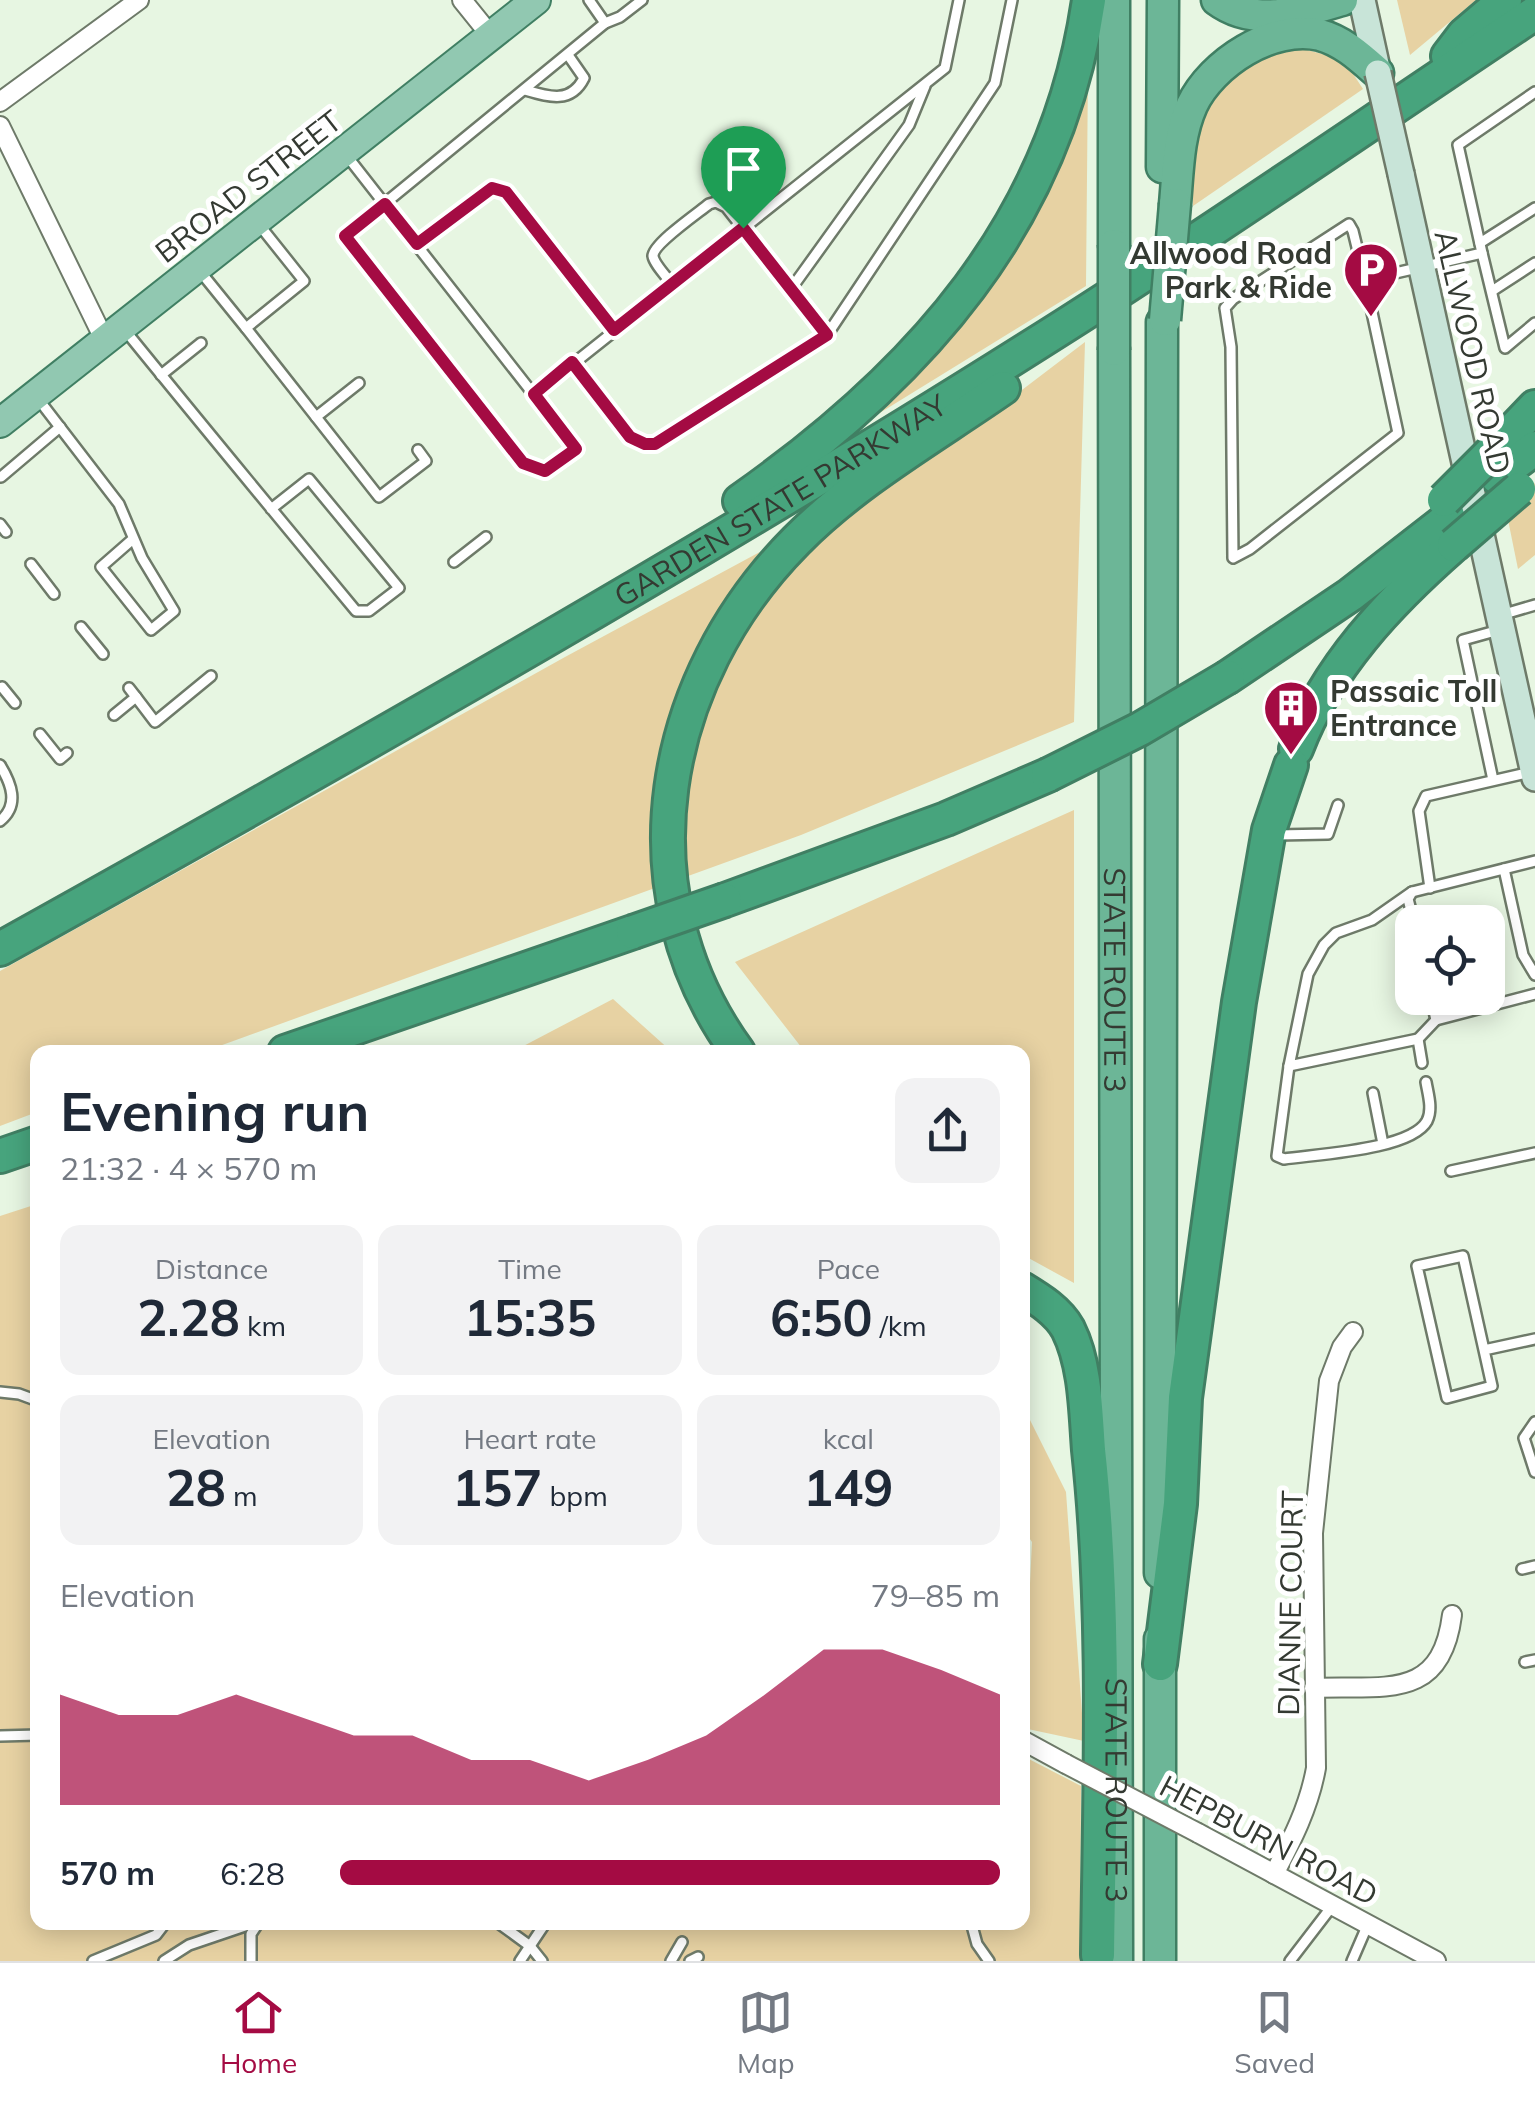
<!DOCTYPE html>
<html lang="en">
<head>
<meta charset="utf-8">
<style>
  :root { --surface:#fff; --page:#f2f2f3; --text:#1f2937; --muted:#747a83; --line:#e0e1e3; --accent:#a40b43 }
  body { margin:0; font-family:Mulish,sans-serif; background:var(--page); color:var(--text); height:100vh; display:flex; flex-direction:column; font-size:38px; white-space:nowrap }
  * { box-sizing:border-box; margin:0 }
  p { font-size:32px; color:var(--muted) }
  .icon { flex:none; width:55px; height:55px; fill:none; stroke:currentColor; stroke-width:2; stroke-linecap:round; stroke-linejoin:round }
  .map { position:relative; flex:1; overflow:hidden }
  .side { position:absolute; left:30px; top:1045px; width:1000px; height:885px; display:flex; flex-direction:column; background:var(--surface); border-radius:20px; box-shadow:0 5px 25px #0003 }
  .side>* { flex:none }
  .fabs { position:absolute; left:1395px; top:905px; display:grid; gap:20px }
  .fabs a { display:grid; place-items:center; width:110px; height:110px; border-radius:20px; background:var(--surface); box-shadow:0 5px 25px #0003; font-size:50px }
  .pin { position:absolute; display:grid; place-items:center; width:85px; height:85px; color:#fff; margin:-102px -42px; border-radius:50% 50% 50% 0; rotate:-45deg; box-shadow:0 0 10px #0007 }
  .pin .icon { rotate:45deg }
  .round { display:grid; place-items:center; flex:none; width:105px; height:105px; border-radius:20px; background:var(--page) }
  .summary { display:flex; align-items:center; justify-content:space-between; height:170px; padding:0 30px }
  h1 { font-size:55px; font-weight:700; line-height:75px }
  .figures { display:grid; grid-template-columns:repeat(3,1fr); gap:15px; height:170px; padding:10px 30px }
  .figures div { display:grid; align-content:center; border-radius:20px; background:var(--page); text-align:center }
  .figures b { font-size:50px; font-weight:700 }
  .figures small { font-size:28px; font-weight:400 }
  .figures p { font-size:28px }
  .chart { height:280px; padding:20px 30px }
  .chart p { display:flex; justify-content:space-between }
  .chart svg { width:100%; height:180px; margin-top:10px; fill:var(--accent); opacity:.7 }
  ul { padding:0 30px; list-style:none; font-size:32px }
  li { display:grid; grid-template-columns:160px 120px 1fr; align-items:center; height:75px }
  li i { height:25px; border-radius:12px; background:var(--accent) }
  .tab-bar { display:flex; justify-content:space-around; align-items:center; height:140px; border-top:2px solid var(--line); background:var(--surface); font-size:28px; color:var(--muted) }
  .tab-bar a { display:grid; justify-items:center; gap:5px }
  .tab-bar .selected { color:var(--accent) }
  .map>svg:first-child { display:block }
  .green { fill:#e7d2a3 }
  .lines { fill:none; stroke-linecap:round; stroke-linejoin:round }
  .service-casing { stroke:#6e7a69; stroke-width:14 }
  .minor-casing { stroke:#6e7a69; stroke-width:22 }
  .secondary-casing { stroke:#6e7a69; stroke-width:30 }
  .primary-casing { stroke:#407f63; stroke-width:32 }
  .trunk-casing { stroke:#407f63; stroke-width:35 }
  .motorway-casing { stroke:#407f63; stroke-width:38 }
  .service { stroke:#fff; stroke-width:9 }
  .minor { stroke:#fff; stroke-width:18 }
  .secondary { stroke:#c8e4d8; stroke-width:25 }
  .primary { stroke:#91c8b1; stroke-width:28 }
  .trunk { stroke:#6cb697; stroke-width:30 }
  .motorway { stroke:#47a47d; stroke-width:32 }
  .minor-bridge-casing { stroke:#6e7a69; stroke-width:22; stroke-linecap:butt }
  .secondary-bridge-casing { stroke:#6e7a69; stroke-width:30; stroke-linecap:butt }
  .trunk-bridge-casing { stroke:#407f63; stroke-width:35; stroke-linecap:butt }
  .motorway-bridge-casing { stroke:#407f63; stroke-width:38; stroke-linecap:butt }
  .minor-bridge { stroke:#fff; stroke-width:18 }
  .secondary-bridge { stroke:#c8e4d8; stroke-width:25 }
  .trunk-bridge { stroke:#6cb697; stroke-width:30 }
  .motorway-bridge { stroke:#47a47d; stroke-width:32 }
  .route-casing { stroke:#fff; stroke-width:20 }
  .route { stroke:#a40b43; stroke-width:12 }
  .labels { text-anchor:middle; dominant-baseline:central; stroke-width:10; stroke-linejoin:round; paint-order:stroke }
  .street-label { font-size:30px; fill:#343a32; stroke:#fff }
  .poi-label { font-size:30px; font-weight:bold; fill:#343a32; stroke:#fff; text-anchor:end }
</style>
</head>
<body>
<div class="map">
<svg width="1535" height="1961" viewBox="0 0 1535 1961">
  <rect width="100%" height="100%" fill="#e7f6e2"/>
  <g class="green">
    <polygon points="1397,0 1476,0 1410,55"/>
    <polygon points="1300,48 1344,60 1363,89 1193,206 1193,134 1221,85 1261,54"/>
    <polygon points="1088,70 1086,286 857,427 925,352"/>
    <polygon points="1085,342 1074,722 801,835 203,1052 38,1052 37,1112 0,1126 0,971 565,657 903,475 968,431"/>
    <polygon points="1535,483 1535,555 1518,569 1506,510"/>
    <polygon points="1074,810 1074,1283 1023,1255 1022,1052 805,1052 735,962"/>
    <polygon points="613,999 672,1052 512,1052"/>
    <polygon points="37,1198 38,1922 1022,1922 1023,1756 1081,1786 1080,1961 0,1961 0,1216 34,1205"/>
    <polygon points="1023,1406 1066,1492 1084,1741 1023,1728 1032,1542 1023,1529"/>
  </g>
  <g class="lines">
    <g class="service-casing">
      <g id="service">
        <polyline points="589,0 605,23 620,17 642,0"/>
        <path d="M525,90C549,97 571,104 584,78L568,55"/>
        <polyline points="347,156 534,395 945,68 959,0"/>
        <polyline points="1480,243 1535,208"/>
        <polyline points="417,244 492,188 505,191 614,330"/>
        <polyline points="1482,253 1505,348 1535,323"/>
        <polyline points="199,270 246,328 304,281 257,222"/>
        <polyline points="1365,280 1398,433 1250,549 1233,558 1231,347 1225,308 1233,299 1349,224 1353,231 1365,280 1482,253 1458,145 1535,92"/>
        <path d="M672,284C667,277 654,264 653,256C653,244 698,213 709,204L716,202L726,207L827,335"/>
        <polyline points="791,289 909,125 925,86"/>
        <polyline points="1492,291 1535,263"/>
        <polyline points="246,328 379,497 426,461 418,450"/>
        <path d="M124,329C201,424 278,517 356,611H369L399,588L309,479L271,509"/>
        <polyline points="572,363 629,437 645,445 655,444 827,335 995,83 1012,0"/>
        <polyline points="161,375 201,343"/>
        <polyline points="534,395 575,449 545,471 523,463 345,236 605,23"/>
        <polyline points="39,400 119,504 142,558 174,611 151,630 101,567 133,539"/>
        <polyline points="316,417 359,383"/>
        <polyline points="1,477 60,427"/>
        <polyline points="0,524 6,532"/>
        <polyline points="454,562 486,537"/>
        <polyline points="31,564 54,594"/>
        <polyline points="1501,615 1535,605"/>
        <polyline points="81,627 103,654"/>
        <polyline points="2,687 15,703"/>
        <polyline points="136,697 155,722 211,676"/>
        <polyline points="114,715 136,697 129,688"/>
        <polyline points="40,734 60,759 67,753"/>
        <path d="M0,765C11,783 20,805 0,821"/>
        <polyline points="1493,780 1463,640 1499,630"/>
        <polyline points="1277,835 1328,834 1338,805"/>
        <polyline points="1504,869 1523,955 1535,975"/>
        <polyline points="1430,888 1419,811 1426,796 1531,772"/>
        <polyline points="1412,892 1408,899 1414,922"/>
        <polyline points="1431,998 1436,1020 1535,994"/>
        <polyline points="1436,1020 1418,1039 1289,1066 1308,974 1324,945 1336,933 1372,920 1412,892 1535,861"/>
        <polyline points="1418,1039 1422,1063"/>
        <path d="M1289,1066L1277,1156L1284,1159C1317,1154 1411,1150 1427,1121C1433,1109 1428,1094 1426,1082"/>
        <polyline points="1373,1093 1383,1144"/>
        <polyline points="1451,1171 1535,1153"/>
        <polyline points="1484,1350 1492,1386 1447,1398 1417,1266 1463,1256 1484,1350 1535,1339"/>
        <polyline points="0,1392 19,1394 38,1401"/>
        <polyline points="1535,1422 1524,1438 1535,1472"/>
        <polyline points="1522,1569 1535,1566"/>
        <polyline points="1525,1662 1535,1660"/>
        <polyline points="0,1736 38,1735"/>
        <polyline points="497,1922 530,1946 542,1961"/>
        <polyline points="971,1922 977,1944 989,1961"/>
        <polyline points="93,1961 156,1935 166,1922"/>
        <polyline points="164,1961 189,1945 257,1922"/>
        <polyline points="251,1961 251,1934 259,1922"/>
        <polyline points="520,1961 546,1922"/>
        <polyline points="671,1961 682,1942"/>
        <polyline points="690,1961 698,1957"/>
        <polyline points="1290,1961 1333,1905"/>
        <polyline points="1352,1961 1368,1924"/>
      </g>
    </g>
    <g class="minor-casing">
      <g id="minor">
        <polyline points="462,0 491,36"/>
        <polyline points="0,102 139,0"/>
        <polyline points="0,126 105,341"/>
        <path d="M1314,1688C1384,1685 1441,1702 1452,1615"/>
        <polyline points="1022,1740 1066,1764"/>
        <polyline points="1198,1833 1436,1961"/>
        <path d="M1274,1874C1292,1840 1309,1807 1316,1768L1313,1533L1329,1381L1342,1347L1353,1332"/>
      </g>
    </g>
    <g class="secondary-casing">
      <g id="secondary">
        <polyline points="1362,0 1378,73"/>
        <polyline points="1401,174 1535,778"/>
      </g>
    </g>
    <g class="primary-casing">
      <polyline id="primary" points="0,423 536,0"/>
    </g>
    <g class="trunk-casing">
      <g id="trunk">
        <path d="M1217,0C1255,28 1301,12 1342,0"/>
        <polyline points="1162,167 1163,0"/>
        <path d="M1175,204C1178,171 1178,136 1192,105C1212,63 1272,24 1320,35C1343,41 1361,58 1378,73"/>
        <polyline points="1114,245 1114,0"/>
        <path id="s1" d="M1114,350L1117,1961"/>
        <polyline points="1160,1573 1162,322"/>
        <polyline points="1160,1639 1160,1961"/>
      </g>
    </g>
    <g class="motorway-casing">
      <g id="motorway">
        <polyline points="1448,56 1464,35 1505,0"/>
        <polyline points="1491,453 1535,407"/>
        <polyline points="1497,477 1535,448"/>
        <path d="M740,501C918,376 1057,223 1089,0"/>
        <polyline points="1228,677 1350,595 1449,518"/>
        <path d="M1296,749C1327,667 1389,602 1454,545"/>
        <polyline points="725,900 946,819 1048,775"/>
        <path id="s2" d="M0,949C361,748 720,545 1069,323C1226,223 1380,116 1535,13"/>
        <polyline points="285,1052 633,932"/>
        <path d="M738,1052C620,890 659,679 796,541C855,481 934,436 1003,388"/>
        <polyline points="0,1156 38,1143"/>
        <path d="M1022,1289C1040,1300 1058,1311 1068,1329C1086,1365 1086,1411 1089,1450C1107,1617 1100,1787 1098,1955"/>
        <polyline points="1160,1664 1180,1504 1185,1398 1239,1002 1269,830 1291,765"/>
      </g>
    </g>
    <use href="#service" class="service"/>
    <use href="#minor" class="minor"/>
    <use href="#secondary" class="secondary"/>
    <use href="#primary" class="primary"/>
    <use href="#trunk" class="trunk"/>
    <use href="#motorway" class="motorway"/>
    <g class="minor-bridge-casing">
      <polyline id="minor-bridge" points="1066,1764 1198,1833"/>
    </g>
    <g class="secondary-bridge-casing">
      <polyline id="secondary-bridge" points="1378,73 1401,174"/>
    </g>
    <g class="trunk-bridge-casing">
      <g id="trunk-bridge">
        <polyline points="1165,320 1175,204"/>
        <polyline points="1114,350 1114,245"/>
      </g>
    </g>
    <g class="motorway-bridge-casing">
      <g id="motorway-bridge">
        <polyline points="1444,500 1491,453"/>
        <polyline points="1454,545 1519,489"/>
        <polyline points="1048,775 1140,729 1228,677"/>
        <polyline points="633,932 725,900"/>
      </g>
    </g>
    <use href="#minor-bridge" class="minor-bridge"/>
    <use href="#secondary-bridge" class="secondary-bridge"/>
    <use href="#trunk-bridge" class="trunk-bridge"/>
    <use href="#motorway-bridge" class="motorway-bridge"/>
  </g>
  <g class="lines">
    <g class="route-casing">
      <polygon id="route" points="492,188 506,192 614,330 743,228 827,335 655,444 645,444 630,437 572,362 534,394 576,449 545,471 523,463 345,236 385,204 417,244"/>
    </g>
    <use href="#route" class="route"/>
  </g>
  <defs>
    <g id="parking-pin" transform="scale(2.875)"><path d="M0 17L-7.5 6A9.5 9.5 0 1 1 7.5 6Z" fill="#a40b43" stroke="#fff"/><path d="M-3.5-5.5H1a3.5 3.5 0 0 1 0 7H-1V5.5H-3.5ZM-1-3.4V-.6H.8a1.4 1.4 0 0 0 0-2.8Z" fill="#fff"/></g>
    <g id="building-pin" transform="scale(2.875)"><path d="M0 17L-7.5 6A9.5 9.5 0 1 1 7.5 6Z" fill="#a40b43" stroke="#fff"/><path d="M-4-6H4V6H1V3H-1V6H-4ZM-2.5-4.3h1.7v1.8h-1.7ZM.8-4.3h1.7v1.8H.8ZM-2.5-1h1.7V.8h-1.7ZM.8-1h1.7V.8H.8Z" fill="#fff"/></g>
  </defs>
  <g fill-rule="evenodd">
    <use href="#parking-pin" x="1371" y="270"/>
    <use href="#building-pin" x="1291" y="708"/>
  </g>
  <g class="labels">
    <g class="street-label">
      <text transform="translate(248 186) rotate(-38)">BROAD STREET</text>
      <text transform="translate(1473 352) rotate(77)">ALLWOOD ROAD</text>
      <text stroke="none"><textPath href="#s2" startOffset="900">GARDEN STATE PARKWAY</textPath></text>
      <text stroke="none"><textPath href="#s1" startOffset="630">STATE ROUTE 3</textPath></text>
      <text transform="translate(1290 1603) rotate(-89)">DIANNE COURT</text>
      <text stroke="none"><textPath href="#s1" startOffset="1440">STATE ROUTE 3</textPath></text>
      <text transform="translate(1269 1840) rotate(28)">HEPBURN ROAD</text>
    </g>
    <g class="poi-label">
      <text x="1332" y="253">Allwood Road<tspan x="1332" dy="34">Park &amp; Ride</tspan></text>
      <text x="1330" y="691" text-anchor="start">Passaic Toll<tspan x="1330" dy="34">Entrance</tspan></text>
    </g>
  </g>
</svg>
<div class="fabs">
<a><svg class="icon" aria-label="locate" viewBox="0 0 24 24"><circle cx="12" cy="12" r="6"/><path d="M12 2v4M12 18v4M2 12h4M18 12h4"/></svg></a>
</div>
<div class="pin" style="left:743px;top:228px;background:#1e9e55"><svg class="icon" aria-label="arrive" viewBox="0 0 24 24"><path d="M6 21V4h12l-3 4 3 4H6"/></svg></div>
<section class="side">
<div class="summary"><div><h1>Evening run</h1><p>21:32 · 4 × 570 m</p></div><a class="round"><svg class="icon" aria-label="share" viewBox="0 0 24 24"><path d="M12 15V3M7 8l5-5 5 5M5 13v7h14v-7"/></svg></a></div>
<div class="figures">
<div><p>Distance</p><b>2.28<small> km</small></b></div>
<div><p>Time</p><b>15:35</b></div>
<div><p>Pace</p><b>6:50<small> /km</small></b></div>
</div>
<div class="figures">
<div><p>Elevation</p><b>28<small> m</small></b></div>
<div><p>Heart rate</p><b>157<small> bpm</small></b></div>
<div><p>kcal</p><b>149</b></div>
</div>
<div class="chart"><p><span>Elevation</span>79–85 m</p>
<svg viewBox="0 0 160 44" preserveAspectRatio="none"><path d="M0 44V17L10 22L20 22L30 17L40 22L50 27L60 27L70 33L80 33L90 38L100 33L110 27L120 17L130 6L140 6L150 11L160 17V44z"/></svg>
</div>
<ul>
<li><b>570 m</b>6:28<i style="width:100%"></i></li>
</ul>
</section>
</div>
<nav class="tab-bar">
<a class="selected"><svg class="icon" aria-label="home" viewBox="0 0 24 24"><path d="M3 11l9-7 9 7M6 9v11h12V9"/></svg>Home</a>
<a><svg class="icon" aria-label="map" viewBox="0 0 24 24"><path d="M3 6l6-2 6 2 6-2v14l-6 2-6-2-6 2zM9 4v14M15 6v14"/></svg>Map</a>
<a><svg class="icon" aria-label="saved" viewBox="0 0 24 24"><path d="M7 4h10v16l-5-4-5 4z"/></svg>Saved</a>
</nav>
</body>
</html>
